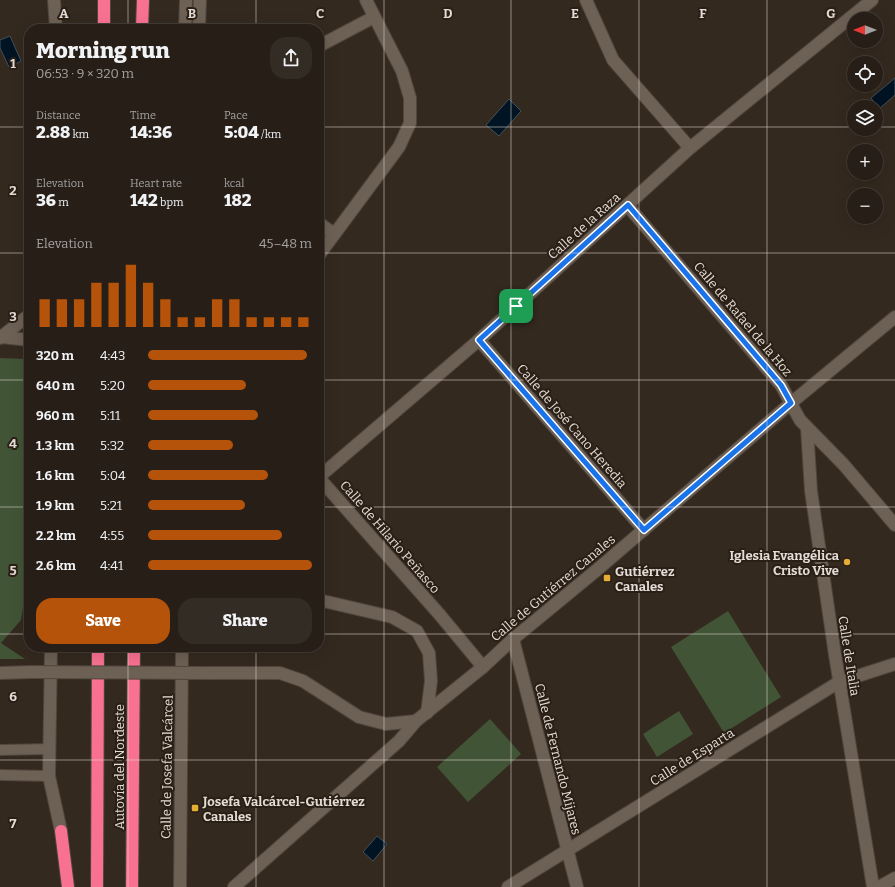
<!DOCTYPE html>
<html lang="en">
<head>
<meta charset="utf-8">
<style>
  :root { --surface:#271f17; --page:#332c24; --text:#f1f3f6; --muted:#a4a2a1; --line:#433d36; --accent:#b45309 }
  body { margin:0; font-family:Bitter,serif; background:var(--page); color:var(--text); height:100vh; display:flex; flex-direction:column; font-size:15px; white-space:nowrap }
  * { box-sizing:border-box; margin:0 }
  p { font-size:13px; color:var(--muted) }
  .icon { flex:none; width:22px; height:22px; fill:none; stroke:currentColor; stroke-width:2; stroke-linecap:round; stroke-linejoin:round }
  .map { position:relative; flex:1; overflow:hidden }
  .panel { position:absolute; left:24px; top:24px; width:300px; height:628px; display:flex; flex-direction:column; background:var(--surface); border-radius:16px; box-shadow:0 4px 16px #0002,0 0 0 1px var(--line) }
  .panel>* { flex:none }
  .needle { width:26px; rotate:270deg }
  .tools { position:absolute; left:847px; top:12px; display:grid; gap:8px }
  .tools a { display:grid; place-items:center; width:36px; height:36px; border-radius:50%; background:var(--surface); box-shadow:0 4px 16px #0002,0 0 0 1px var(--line); font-size:20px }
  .pin { position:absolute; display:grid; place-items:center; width:34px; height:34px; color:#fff; margin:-17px; border-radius:8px; box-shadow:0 2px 6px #0006 }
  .round { display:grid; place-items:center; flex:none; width:42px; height:42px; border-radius:16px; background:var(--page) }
  .summary { display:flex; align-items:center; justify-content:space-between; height:68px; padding:0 12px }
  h1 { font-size:22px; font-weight:800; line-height:30px }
  .stats { display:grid; grid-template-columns:repeat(3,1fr); gap:6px; height:68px; padding:4px 12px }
  .stats div { display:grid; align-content:center }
  .stats b { font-size:17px; font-weight:800 }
  .stats small { font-size:11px; font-weight:400 }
  .stats p { font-size:11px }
  .chart { height:112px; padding:8px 12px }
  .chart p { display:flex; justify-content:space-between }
  .chart svg { width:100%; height:72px; margin-top:4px; stroke:var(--accent); stroke-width:6 }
  .button { display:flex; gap:8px; margin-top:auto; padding:8px 12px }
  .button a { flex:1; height:46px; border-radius:16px; background:var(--accent); color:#fff; font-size:16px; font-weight:800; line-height:46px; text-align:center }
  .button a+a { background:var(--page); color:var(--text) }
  ul { padding:0 12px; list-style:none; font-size:13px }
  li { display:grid; grid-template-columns:64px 48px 1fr; align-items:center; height:30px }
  li i { height:10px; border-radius:5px; background:var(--accent) }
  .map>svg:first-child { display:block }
  .green { fill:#425436 }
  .water { fill:#001424; stroke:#445059 }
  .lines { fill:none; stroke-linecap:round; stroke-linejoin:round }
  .lane-casing { stroke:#50463e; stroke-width:12 }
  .street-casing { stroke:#50463e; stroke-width:14 }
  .highway-casing { stroke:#50463e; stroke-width:14 }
  .lane { stroke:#6d6054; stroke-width:10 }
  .street { stroke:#6d6054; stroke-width:12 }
  .highway { stroke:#f97191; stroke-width:12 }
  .street-bridge-casing { stroke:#50463e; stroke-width:14; stroke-linecap:butt }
  .street-bridge { stroke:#6d6054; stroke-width:12 }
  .route-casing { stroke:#fff; stroke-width:8 }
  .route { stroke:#1a73e8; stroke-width:5 }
  .grid { fill:none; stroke:#e4dcd6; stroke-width:1; stroke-opacity:0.55 }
  .poi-dot { fill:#e5ad35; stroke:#2a1f15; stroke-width:1.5 }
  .labels { text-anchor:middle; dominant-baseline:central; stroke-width:4; stroke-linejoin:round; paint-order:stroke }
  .street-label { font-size:13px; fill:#e4dcd6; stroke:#2a1f15 }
  .poi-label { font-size:13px; font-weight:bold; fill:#e4dcd6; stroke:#2a1f15; text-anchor:start }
  .grid-label { font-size:13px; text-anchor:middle; font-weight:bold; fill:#e4dcd6; stroke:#2a1f15; stroke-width:4; stroke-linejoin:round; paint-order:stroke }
</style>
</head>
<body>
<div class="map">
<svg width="895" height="887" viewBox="0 0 895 887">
  <rect width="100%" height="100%" fill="#34291f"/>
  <g class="green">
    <polygon points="0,358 26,359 29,492 29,570 21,620 1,643 25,659 0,659"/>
    <polygon points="728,611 781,697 724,733 671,647"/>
    <polygon points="679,711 693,734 657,757 643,734"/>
    <polygon points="490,719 521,754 468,802 437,767"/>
  </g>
  <g class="water">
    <polygon points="10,36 21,61 9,67 0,48 0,40"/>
    <polygon points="895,78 895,95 879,109 871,98"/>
    <polygon points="509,99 521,111 499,136 486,125"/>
    <polygon points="377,836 387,844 373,861 363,852"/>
  </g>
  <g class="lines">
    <g class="lane-casing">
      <g id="lane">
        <polyline points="0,750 50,749"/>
        <polyline points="0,775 49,776"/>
      </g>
    </g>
    <g class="street-casing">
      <g id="street">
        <polyline points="54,0 56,29"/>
        <polyline points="586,0 613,60 690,148"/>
        <polyline points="185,29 186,0"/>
        <polyline points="199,29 200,0"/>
        <polyline points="319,46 374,17"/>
        <polyline points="627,205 781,385 800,420 844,465 895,525"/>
        <polyline points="319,223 334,234"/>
        <polyline points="319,255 399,147 410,123 410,98 402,71 366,0"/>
        <polyline points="2,337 29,340"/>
        <polyline points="0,338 29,315"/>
        <polyline points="479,340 644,530"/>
        <polyline points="807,428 811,491 835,655 873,887"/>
        <polyline points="319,477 479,340 690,148 872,0"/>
        <polyline points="319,478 440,615 483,667"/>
        <polyline points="319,600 392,617 417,631 429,653 431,681 427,713"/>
        <polyline points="513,639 577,887"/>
        <polyline points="51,647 49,776 61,831"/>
        <polyline points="0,673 31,672"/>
        <polyline points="204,673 280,673 303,681 359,717 386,724 416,721"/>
        <polyline points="180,887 182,647"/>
        <polyline points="234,887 399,741 416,721 483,667 513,639 598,569 791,403 895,317"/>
        <polyline points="508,887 839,682 895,664"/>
        <polyline points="879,887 895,878"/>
      </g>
    </g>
    <g class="highway-casing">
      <g id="highway">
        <polyline points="104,29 104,0"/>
        <polyline points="142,29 143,0"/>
        <polyline points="61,831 68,887"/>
        <polyline points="97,887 98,647"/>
        <polyline points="132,887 134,647"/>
      </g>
    </g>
    <use href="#lane" class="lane"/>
    <use href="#street" class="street"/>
    <use href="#highway" class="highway"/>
    <g class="street-bridge-casing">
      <polyline id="street-bridge" points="31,672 204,673"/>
    </g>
    <use href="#street-bridge" class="street-bridge"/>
  </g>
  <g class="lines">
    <g class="route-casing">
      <polygon id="route" points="628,205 781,385 791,403 644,530 479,340"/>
    </g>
    <use href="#route" class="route"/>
  </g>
  <path class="grid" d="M128,0V29M256,0V29M384,0V887M511,0V887M639,0V887M767,0V887M0,127H29M319,127H854M876,127H895M0,253H29M319,253H895M0,380H29M319,380H895M0,507H29M319,507H895M0,634H29M319,634H895M128,647V887M256,647V887M0,760H895"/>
  <g class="poi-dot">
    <circle cx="847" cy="562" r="4"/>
    <rect x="603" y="574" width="8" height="8" rx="2"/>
    <rect x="191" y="804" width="8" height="8" rx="2"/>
  </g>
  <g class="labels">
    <g class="street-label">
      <text transform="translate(584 226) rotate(-42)">Calle de la Raza</text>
      <text transform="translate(743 319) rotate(50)">Calle de Rafael de la Hoz</text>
      <text transform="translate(572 426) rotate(49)">Calle de José Cano Heredia</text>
      <text transform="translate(390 537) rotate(49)">Calle de Hilario Peñasco</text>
      <text transform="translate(553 588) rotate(-40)">Calle de Gutiérrez Canales</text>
      <text transform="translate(849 656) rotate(81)">Calle de Italia</text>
      <text transform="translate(692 757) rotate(-32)">Calle de Esparta</text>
      <text transform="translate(558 759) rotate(76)">Calle de Fernando Mijares</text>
      <text transform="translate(119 767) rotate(-90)">Autovía del Nordeste</text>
      <text transform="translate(167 767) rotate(-89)">Calle de Josefa Valcárcel</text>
    </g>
    <g class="poi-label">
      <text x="839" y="555" text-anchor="end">Iglesia Evangélica<tspan x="839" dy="15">Cristo Vive</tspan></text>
      <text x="615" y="571">Gutiérrez<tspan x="615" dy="15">Canales</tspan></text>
      <text x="203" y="801">Josefa Valcárcel-Gutiérrez<tspan x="203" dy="15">Canales</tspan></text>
    </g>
  </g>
  <g class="grid-label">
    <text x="64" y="18">A</text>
    <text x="192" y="18">B</text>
    <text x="320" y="18">C</text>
    <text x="448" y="18">D</text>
    <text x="575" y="18">E</text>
    <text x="703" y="18">F</text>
    <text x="831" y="18">G</text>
    <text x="13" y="68">1</text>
    <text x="13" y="195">2</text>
    <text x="13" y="321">3</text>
    <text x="13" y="448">4</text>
    <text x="13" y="575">5</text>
    <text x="13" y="701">6</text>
    <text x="13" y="828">7</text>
  </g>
</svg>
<div class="tools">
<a><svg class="needle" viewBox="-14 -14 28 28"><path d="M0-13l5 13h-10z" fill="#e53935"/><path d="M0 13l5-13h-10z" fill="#a4a2a1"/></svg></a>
<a><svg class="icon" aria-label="locate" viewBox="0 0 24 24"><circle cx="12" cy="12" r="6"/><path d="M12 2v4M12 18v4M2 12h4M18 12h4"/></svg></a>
<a><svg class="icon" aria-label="layers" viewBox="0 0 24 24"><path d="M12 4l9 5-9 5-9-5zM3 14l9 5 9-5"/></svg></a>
<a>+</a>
<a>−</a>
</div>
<div class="pin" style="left:516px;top:306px;background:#1e9e55"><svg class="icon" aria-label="arrive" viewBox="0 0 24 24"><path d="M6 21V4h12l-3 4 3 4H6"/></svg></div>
<section class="panel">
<div class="summary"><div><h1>Morning run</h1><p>06:53 · 9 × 320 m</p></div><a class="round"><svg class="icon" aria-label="share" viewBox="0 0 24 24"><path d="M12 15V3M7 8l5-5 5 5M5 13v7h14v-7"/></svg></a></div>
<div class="stats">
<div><p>Distance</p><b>2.88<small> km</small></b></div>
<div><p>Time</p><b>14:36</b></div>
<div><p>Pace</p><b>5:04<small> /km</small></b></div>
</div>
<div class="stats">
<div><p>Elevation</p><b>36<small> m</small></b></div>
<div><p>Heart rate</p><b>142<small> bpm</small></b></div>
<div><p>kcal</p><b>182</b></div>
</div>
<div class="chart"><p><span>Elevation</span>45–48 m</p>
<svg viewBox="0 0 160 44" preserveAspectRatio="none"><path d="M5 44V27M15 44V27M25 44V27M35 44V17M45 44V17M55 44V6M65 44V17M75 44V27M85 44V38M95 44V38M105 44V27M115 44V27M125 44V38M135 44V38M145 44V38M155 44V38"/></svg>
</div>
<ul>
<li><b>320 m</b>4:43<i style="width:97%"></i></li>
<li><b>640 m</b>5:20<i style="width:60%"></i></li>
<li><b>960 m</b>5:11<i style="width:67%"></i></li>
<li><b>1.3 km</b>5:32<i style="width:52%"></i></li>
<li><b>1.6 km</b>5:04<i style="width:73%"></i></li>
<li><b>1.9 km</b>5:21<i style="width:59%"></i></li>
<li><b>2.2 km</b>4:55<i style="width:82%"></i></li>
<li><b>2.6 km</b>4:41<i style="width:100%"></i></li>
</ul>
<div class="button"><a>Save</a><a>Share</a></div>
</section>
</div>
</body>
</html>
